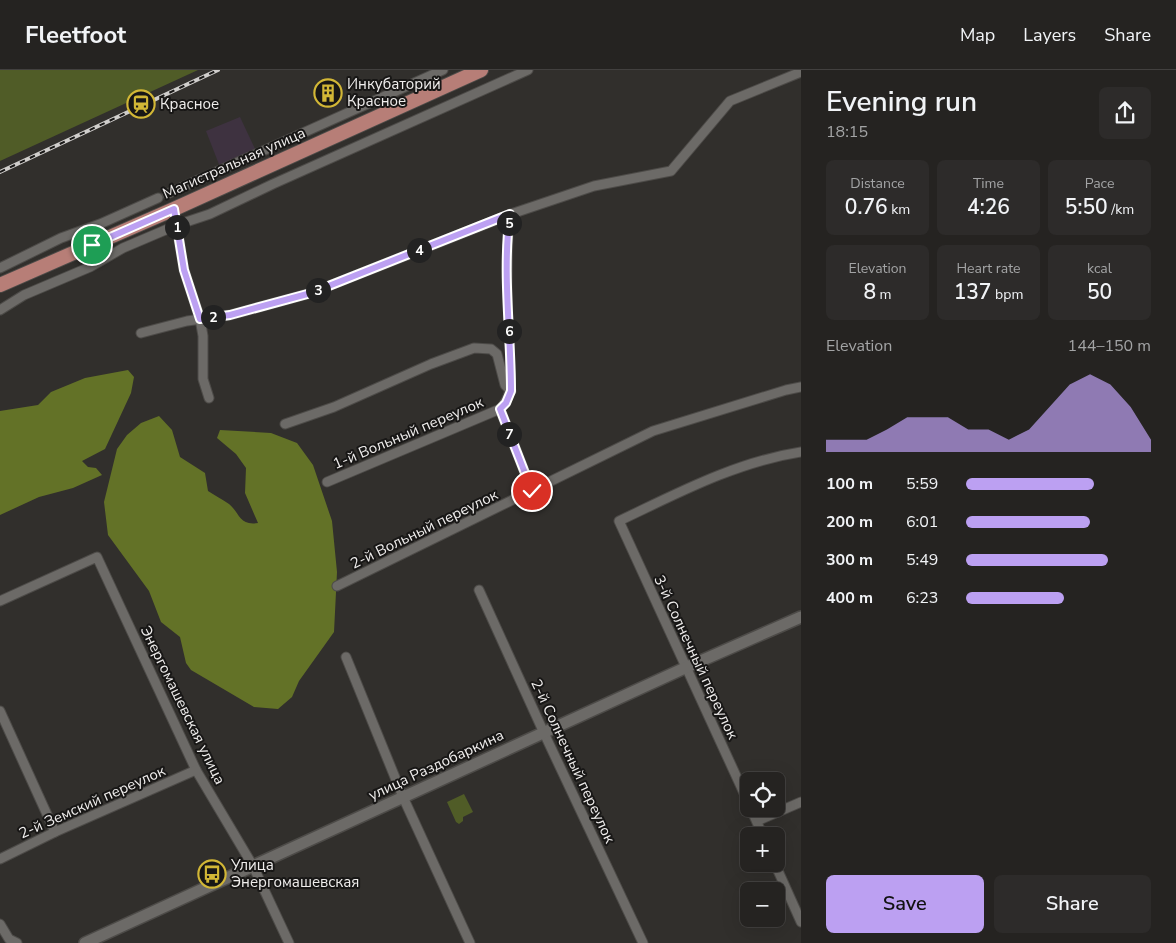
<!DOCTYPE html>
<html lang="en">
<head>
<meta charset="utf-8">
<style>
  :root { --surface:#252321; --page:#2d2b2a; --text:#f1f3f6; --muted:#a3a4a5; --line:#42403f; --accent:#bca0f2 }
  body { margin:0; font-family:"Nunito Sans",sans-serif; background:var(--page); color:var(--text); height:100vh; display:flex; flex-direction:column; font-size:19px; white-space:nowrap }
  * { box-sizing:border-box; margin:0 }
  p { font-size:16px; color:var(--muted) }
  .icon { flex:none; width:28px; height:28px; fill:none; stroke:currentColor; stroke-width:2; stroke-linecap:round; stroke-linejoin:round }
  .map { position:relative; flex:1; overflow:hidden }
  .side { display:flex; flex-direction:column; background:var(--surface); width:375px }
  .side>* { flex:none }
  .buttons { position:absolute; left:740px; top:702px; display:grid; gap:10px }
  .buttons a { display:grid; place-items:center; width:45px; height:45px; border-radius:8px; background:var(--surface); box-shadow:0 5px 20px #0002,0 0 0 1px var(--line); font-size:25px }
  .pin { position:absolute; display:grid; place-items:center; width:42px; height:42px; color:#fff; margin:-21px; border:2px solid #fff; border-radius:50%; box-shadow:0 1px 5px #0007 }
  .km { position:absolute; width:25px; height:25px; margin:-12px; border-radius:50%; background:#222; color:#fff; font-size:14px; line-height:25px; text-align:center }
  .round { display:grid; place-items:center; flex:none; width:52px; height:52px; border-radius:8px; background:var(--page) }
  .summary { display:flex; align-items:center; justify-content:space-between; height:85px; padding:0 25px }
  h1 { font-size:28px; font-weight:600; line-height:38px }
  .figures { display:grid; grid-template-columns:repeat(3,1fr); gap:8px; height:85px; padding:5px 25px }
  .figures div { display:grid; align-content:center; border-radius:8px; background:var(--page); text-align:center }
  .figures b { font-size:21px; font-weight:600 }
  .figures small { font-size:14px; font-weight:400 }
  .figures p { font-size:14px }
  .chart { height:140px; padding:10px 25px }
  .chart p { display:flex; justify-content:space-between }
  .chart svg { width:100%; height:90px; margin-top:5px; fill:var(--accent); opacity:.7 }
  .cta { display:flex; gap:10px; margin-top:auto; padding:10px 25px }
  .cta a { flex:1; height:58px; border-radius:8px; background:var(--accent); color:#111; font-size:20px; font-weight:600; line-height:58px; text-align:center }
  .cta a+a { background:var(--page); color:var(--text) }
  ul { padding:0 25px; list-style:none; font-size:16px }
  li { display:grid; grid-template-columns:80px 60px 1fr; align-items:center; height:38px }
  li i { height:12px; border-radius:6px; background:var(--accent) }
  header { display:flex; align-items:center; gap:30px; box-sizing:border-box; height:70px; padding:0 25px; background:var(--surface); border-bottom:1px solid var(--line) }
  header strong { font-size:24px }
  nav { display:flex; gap:28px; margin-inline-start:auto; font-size:18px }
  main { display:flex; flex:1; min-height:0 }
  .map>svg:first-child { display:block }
  .commercial { fill:#3e3240 }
  .green { fill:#505c27 }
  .forest { fill:#637227 }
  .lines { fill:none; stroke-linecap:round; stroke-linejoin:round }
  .pedestrian-casing { stroke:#4d4b48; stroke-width:9 }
  .minor-casing { stroke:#4d4b48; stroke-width:11 }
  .tertiary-casing { stroke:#4d4b48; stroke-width:14 }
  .primary-casing { stroke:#4d4b48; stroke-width:16 }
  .pedestrian { stroke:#6c6a67; stroke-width:6 }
  .minor { stroke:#6c6a67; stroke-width:9 }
  .tertiary { stroke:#6c6a67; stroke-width:11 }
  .primary { stroke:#b77e77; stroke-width:14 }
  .rail-casing { stroke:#cfcdcb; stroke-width:4 }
  .rail { stroke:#181716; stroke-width:2; stroke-dasharray:5.5; stroke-linecap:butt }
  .route-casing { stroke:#fff; stroke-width:10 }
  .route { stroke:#bca0f2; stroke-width:6 }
  .labels { text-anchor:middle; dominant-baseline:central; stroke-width:4; stroke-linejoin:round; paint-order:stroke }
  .poi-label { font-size:15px; fill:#f0eeed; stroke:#181716; text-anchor:start }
  .street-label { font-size:15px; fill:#f0eeed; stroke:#181716 }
</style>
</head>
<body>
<header>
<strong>Fleetfoot</strong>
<nav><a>Map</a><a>Layers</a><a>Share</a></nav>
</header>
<main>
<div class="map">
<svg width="801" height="873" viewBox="0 0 801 873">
  <rect width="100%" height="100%" fill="#312f2c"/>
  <polygon class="commercial" points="240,47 256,81 220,97 206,61"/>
  <g class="green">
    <polygon points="0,0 198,0 0,91"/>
    <polygon points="464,724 473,742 463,747 463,751 459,754 456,752 447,732"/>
  </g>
  <g class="forest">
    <polygon points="128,300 134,307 131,323 105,379 82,391 88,397 96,398 102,405 73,418 39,427 0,445 0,341 38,335 51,322 85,308"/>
    <path d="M159,346L172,360L180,387L205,403L208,421C214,425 222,429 229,434C240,443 239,456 258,453L245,423L246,398L236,384L217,368L220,360L271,363L297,373L313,395L332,451L337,502L334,562L299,611L292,627L278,639L254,637L191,600L186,593L180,567L161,552L149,521L108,465L104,432L117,379L127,365L141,353Z"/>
  </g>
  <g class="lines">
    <g class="pedestrian-casing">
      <polyline id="pedestrian" points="509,156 508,215 510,301"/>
    </g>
    <g class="minor-casing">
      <g id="minor">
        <polyline points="167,124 443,0"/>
        <polyline points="174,139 184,200 200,249 203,266 203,309 209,328"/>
        <polyline points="509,156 511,144"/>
        <polyline points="0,198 61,168 100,154 158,128"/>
        <polyline points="0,240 24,225 90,197 123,178 177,155 210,144 273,114 528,0"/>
        <polyline points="141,263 187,251 230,245 311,223 511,144 594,116 671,101 730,31 801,2"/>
        <path d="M510,301C511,317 511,327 500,339L532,421"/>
        <polyline points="285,354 334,337 431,294 474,278 491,279 497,284 505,315 511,321"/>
        <polyline points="327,412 500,339"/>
        <polyline points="337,516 653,361 786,320 801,317"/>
        <polyline points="479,520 544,663 643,873"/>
        <polyline points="0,531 97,487 196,700 253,796 289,873"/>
        <polyline points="346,587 403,727 470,873"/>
        <polyline points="0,641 55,762"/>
        <path d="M749,734L619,451C678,423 736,392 801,382"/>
        <polyline points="751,739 763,766"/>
        <polyline points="757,751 801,732"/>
        <polyline points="0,789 55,762 196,700"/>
        <polyline points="775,794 801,852"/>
        <polyline points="0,854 9,869 17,873"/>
      </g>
    </g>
    <g class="tertiary-casing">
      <polyline id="tertiary" points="85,873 687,597 801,547"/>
    </g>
    <g class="primary-casing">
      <polyline id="primary" points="0,215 174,139 481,0"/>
    </g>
    <use href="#pedestrian" class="pedestrian"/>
    <use href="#minor" class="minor"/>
    <use href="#tertiary" class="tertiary"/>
    <use href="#primary" class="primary"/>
    <g class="rail-casing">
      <polyline id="rail" points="0,102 218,0"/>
    </g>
    <use href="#rail" class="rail"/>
  </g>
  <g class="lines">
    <g class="route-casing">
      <path id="route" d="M92,175L174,139L184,200L200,249L230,245L311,223L510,144C502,202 511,263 511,321L506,333L500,339L532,421"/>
    </g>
    <use href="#route" class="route"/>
  </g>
  <defs>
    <g id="building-ring" transform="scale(1.4375)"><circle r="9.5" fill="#181716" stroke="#d2b736" stroke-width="1.5"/><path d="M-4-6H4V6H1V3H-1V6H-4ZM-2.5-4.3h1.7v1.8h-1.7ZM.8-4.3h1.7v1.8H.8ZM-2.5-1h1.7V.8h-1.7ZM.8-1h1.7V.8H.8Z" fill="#d2b736"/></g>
    <g id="station-ring" transform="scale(1.4375)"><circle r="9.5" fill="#181716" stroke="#d2b736" stroke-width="1.5"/><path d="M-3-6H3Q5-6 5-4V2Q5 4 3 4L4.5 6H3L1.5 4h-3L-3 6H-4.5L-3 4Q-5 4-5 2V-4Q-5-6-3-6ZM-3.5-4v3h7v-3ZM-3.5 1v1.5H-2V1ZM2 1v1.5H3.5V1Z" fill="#d2b736"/></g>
    <g id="bus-ring" transform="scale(1.4375)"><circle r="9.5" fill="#181716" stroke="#d2b736" stroke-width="1.5"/><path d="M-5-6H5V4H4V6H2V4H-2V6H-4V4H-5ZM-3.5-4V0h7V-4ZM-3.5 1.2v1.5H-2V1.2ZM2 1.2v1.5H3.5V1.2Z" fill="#d2b736"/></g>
  </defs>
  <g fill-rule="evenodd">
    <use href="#building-ring" x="328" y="23"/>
    <use href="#station-ring" x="141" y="34"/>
    <use href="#bus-ring" x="212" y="804"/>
  </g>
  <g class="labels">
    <g class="poi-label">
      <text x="347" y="14">Инкубаторий<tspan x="347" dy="17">Красное</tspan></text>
      <text x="160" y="34">Красное</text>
      <text x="231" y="795">Улица<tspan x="231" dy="17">Энергомашевская</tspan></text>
    </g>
    <g class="street-label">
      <text transform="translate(234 93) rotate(-24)">Магистральная улица</text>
      <text transform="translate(408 363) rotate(-23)">1-й Вольный переулок</text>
      <text transform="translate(424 459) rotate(-26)">2-й Вольный переулок</text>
      <text transform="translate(696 587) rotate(65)">3-й Солнечный переулок</text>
      <text transform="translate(183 635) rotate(64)">Энергомашевская улица</text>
      <text transform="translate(573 691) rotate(65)">2-й Солнечный переулок</text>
      <text transform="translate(436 695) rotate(-25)">улица Раздобаркина</text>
      <text transform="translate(92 732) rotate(-24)">2-й Земский переулок</text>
    </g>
  </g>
</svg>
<div class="buttons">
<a><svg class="icon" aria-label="locate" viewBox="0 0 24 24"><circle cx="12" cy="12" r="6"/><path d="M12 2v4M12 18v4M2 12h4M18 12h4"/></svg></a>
<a>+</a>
<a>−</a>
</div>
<div class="pin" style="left:92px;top:175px;background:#1e9e55"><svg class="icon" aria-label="arrive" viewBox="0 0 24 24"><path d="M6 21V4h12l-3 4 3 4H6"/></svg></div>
<div class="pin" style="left:532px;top:421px;background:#d93025"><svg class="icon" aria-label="check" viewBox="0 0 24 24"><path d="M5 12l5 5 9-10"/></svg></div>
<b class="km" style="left:177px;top:157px">1</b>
<b class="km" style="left:213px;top:247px">2</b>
<b class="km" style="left:318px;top:220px">3</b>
<b class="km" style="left:419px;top:180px">4</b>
<b class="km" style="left:509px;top:153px">5</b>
<b class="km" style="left:509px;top:261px">6</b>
<b class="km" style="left:509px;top:364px">7</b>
</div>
<section class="side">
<div class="summary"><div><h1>Evening run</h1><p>18:15</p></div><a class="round"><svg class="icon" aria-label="share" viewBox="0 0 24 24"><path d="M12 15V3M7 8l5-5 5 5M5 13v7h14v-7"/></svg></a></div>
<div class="figures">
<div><p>Distance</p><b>0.76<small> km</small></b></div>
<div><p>Time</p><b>4:26</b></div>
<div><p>Pace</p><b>5:50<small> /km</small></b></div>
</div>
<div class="figures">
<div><p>Elevation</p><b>8<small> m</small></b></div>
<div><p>Heart rate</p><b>137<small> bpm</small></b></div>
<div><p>kcal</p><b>50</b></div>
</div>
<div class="chart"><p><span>Elevation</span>144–150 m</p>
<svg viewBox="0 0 160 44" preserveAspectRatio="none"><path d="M0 44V38L10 38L20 38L30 33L40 27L50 27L60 27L70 33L80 33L90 38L100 33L110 22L120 11L130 6L140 11L150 22L160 38V44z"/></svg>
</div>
<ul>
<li><b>100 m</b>5:59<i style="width:69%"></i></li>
<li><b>200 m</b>6:01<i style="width:67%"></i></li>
<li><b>300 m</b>5:49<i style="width:77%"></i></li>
<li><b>400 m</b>6:23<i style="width:53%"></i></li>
</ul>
<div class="cta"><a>Save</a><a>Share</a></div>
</section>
</main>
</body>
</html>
